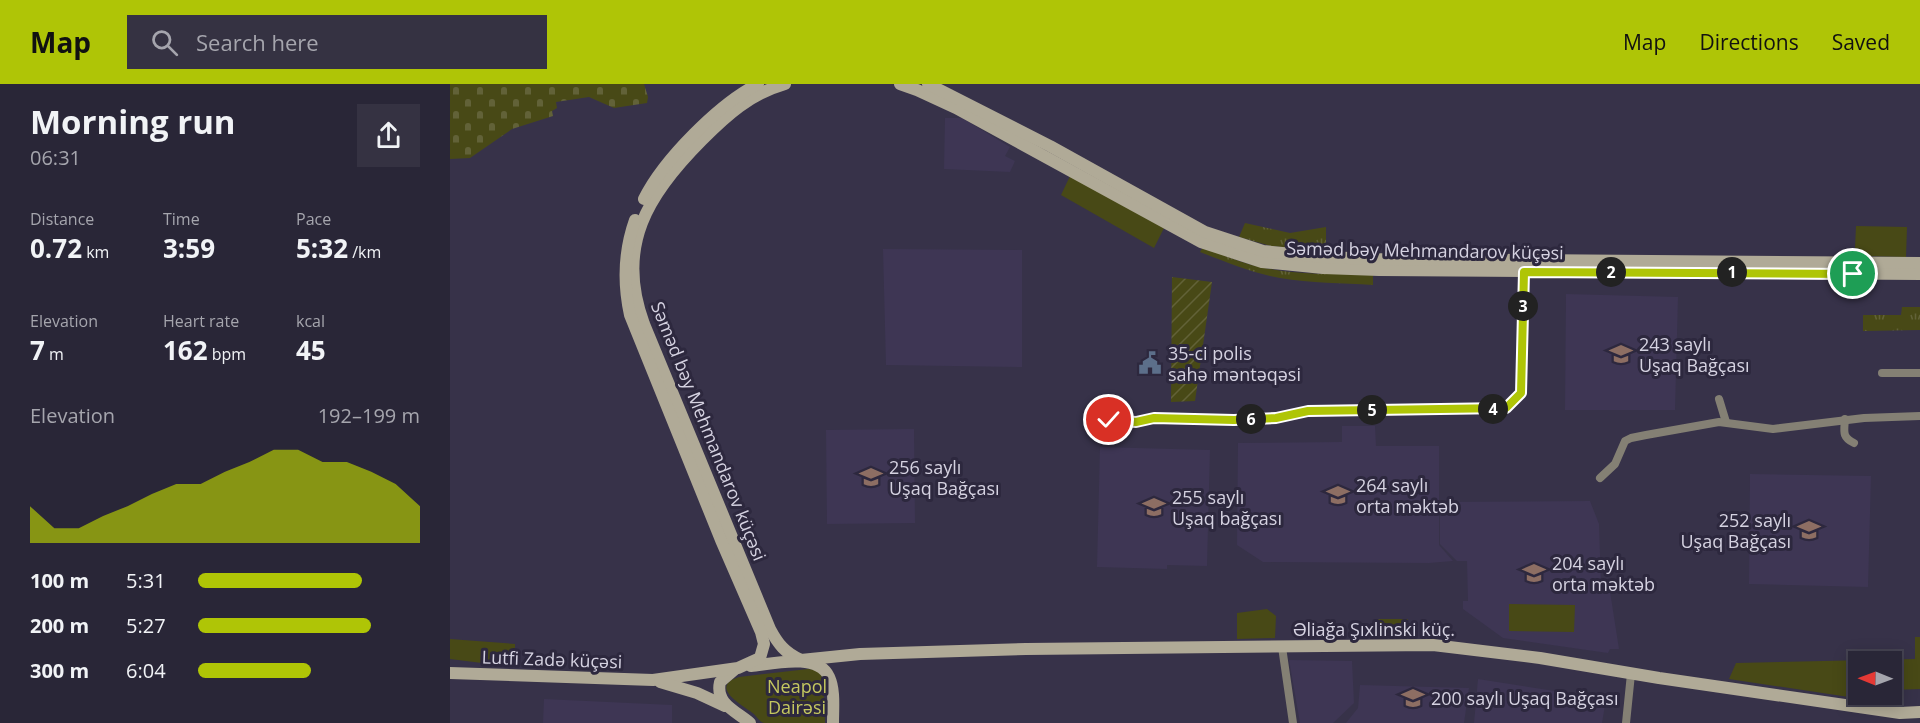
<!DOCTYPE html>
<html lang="en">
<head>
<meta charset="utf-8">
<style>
  :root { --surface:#292637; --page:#353242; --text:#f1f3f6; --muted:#a5a5ad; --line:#454352; --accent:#afc506 }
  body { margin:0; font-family:"Open Sans",sans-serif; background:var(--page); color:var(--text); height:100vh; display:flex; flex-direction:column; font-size:22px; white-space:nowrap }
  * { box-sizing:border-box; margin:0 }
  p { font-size:20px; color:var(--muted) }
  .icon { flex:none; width:33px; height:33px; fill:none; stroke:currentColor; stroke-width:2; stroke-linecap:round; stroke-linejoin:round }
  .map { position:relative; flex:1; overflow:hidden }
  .details { display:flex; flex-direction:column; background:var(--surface); width:450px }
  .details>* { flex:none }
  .needle { width:39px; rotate:271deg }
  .controls { position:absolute; left:1398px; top:567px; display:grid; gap:12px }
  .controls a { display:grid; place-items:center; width:54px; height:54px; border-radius:0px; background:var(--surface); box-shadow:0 3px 15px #0003,0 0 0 2px var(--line); font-size:30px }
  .pin { position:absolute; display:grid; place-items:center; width:51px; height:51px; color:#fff; margin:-26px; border:3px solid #fff; border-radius:50%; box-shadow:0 2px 6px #0007 }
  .km { position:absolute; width:30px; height:30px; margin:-15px; border-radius:50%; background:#222; color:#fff; font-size:16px; line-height:30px; text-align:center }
  .round { display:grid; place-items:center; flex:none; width:63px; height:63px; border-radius:0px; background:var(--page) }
  .headline { display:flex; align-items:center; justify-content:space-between; height:102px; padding:0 30px }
  h1 { font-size:33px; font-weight:700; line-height:45px }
  .figures { display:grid; grid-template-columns:repeat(3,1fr); gap:9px; height:102px; padding:6px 30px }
  .figures div { display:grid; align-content:center }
  .figures b { font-size:26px; font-weight:700 }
  .figures small { font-size:16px; font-weight:400 }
  .figures p { font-size:16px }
  .chart { height:168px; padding:12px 30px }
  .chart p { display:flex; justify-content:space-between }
  .chart svg { width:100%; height:108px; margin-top:6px; fill:var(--accent); opacity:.7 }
  ul { padding:0 30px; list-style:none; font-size:20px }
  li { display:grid; grid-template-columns:96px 72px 1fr; align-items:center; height:45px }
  li i { height:15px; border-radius:8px; background:var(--accent) }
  header { display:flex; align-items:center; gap:36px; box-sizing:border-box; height:84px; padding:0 30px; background:var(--accent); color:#111 }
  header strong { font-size:28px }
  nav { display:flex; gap:33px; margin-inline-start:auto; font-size:21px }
  .search { width:420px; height:54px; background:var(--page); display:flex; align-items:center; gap:15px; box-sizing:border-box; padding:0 21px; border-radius:0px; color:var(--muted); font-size:22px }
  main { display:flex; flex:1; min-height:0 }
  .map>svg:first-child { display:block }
  .built { fill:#3e3654 }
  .grass { fill:url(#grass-tufts) }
  .cemetery { fill:url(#cemetery-stones) }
  .park { fill:#484916 }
  .garden { fill:url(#garden-furrows) }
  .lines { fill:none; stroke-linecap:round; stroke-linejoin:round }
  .street { stroke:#848074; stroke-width:8 }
  .secondary { stroke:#b0aa97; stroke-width:12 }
  .route-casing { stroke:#fff; stroke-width:12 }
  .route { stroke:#afc506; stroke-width:8 }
  .labels { text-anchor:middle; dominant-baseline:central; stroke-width:6; stroke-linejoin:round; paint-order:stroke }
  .street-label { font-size:18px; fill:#d5d2e1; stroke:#2d283e }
  .poi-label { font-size:18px; fill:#d5d2e1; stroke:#2d283e; text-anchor:start }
  .park-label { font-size:18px; fill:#c5c85f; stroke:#2d283e }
</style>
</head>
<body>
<header>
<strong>Map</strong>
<div class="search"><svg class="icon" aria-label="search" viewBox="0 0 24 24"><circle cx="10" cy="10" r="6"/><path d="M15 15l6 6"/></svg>Search here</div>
<nav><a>Map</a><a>Directions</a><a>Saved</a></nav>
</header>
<main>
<section class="details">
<div class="headline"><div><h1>Morning run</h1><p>06:31</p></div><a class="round"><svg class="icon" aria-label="share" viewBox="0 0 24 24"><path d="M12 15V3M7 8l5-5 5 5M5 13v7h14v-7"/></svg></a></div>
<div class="figures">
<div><p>Distance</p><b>0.72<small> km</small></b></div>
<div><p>Time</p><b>3:59</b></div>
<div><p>Pace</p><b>5:32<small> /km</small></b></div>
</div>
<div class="figures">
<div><p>Elevation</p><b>7<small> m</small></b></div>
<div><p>Heart rate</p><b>162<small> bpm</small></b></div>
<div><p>kcal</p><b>45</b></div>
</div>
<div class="chart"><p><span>Elevation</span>192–199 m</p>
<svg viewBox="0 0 160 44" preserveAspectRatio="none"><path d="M0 44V29L10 38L20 38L30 33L40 29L50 24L60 20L70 20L80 15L90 11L100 6L110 6L120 11L130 11L140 15L150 20L160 29V44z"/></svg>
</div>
<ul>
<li><b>100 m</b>5:31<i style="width:74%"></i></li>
<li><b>200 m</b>5:27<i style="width:78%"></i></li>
<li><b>300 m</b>6:04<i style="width:51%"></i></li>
</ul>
</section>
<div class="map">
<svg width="1470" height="639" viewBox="0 0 1470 639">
  <defs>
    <pattern id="grass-tufts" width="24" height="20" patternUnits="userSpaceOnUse" patternTransform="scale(1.5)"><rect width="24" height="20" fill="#484916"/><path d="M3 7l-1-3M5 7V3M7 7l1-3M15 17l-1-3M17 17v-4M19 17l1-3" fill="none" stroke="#626238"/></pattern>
    <pattern id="cemetery-stones" width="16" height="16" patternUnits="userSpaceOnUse" patternTransform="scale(1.5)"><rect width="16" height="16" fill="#484916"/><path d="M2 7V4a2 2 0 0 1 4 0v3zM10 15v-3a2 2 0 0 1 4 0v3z" fill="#626238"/></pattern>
    <pattern id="garden-furrows" width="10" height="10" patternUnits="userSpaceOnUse" patternTransform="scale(1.5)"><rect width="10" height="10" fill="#484916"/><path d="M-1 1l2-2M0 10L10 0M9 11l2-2" fill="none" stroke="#626238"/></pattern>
  </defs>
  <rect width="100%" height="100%" fill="#373249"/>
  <g class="built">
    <polygon points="495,34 512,34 560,63 555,72 565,77 560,88 494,85"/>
    <polygon points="433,165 572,166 572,283 436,281"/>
    <polygon points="1116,210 1228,213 1225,326 1115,326"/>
    <polygon points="892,342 925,342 926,362 989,362 989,461 1003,477 979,479 813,478 787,461 788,359 892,358"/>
    <polygon points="464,345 465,439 377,440 376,346"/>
    <polygon points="650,363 760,366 757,482 717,481 717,485 647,483"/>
    <polygon points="1300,390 1421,392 1418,503 1299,500"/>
    <polygon points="1140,417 1149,440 1151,501 1159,501 1169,565 1160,565 1158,569 1053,554 1013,525 1013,517 1018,517 1017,477 1007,477 990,460 990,418"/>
    <polygon points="839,576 902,577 904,619 883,639 850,639"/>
    <polygon points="1028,595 1156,615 1152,639 1024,639"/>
    <polygon points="910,601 1019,604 1014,639 896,639 908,624"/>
    <polygon points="94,615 222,621 222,639 93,639"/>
  </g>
  <g class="grass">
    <polygon points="795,139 840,149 876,143 876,167 821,162 789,153"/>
    <path d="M753,163C775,172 796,181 820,185C853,191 889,190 923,190V201C892,199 861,199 830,194C802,189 776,178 750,168Z"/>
    <polygon points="1452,223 1470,223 1470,246 1413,247 1413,231 1451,231"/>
    <polygon points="926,535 958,535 958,550 926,551"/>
  </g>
  <polygon class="cemetery" points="0,0 194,0 198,13 197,19 164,24 139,13 106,18 107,24 102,27 103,32 62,45 20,74 0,75"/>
  <g class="park">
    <polygon points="620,92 714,144 704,164 611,111"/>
    <polygon points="1406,142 1457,143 1456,173 1410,172 1410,165 1405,164"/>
    <polygon points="1059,520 1125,521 1124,548 1059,547"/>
    <polygon points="817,525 826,532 825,554 787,555 787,529"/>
    <polygon points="1465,553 1470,553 1470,605 1442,606 1442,578 1408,578 1408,610 1432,611 1432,618 1279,595 1286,579 1465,575"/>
    <polygon points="0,555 65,560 65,583 0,575"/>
    <path d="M358,585L367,586L373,593L375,639C365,639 320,639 314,639C310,638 306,632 304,630C292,621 258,603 289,593Z"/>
  </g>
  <polygon class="garden" points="722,193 762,198 745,317 721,318"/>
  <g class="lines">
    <g class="street">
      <polyline points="1432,289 1470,289"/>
      <polyline points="1269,315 1276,338"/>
      <path d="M1395,335C1394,348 1392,353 1404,359"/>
      <polyline points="659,336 686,338 704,334 784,336 827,334 858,327 1056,324 1071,309 1074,187"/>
      <polyline points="1150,394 1165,380 1175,357 1181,354 1196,351 1269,338 1323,345 1414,334 1470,332"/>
      <polyline points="832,563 843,639"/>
      <polyline points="1176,639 1181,590"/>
    </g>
    <g class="secondary">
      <path d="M335,0C300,10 277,31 252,56C198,110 165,162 194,240L320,545C328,560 335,569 351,576L410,570L576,565L983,561L1090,574L1209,594L1450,629L1470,628"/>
      <polyline points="450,0 467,6 506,24 751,158 812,178 873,184 929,186 1470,190"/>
      <polyline points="478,0 600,62 755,148 813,167 873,173 928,175 1470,179"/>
      <path d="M194,115C214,75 269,20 308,0"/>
      <path d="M301,582C321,580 368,568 379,593C385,606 383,624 383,639"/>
      <path d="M284,586L270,598C265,620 286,627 300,639"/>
      <path d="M0,589L203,596L288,584L310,574L314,560L311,548L271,456L180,231C173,199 174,167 185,136"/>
      <polyline points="210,598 247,609 275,622"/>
    </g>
  </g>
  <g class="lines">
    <g class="route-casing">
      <polyline id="route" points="659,336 686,338 704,334 784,336 826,334 858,327 1056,324 1071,309 1074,188 1403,190"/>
    </g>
    <use href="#route" class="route"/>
  </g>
  <defs>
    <g id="school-bare" transform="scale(1.8)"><path d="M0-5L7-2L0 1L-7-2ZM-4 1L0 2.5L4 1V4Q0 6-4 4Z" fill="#8d6e63" stroke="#2d283e" stroke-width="2.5" paint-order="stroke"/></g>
    <g id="civic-bare" transform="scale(1.8)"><path d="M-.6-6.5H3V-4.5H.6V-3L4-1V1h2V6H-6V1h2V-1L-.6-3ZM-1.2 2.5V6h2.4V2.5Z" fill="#5c6f8a" stroke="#2d283e" stroke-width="2.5" paint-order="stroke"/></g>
  </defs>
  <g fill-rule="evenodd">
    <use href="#school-bare" x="1171" y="270"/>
    <use href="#civic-bare" x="700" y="279"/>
    <use href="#school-bare" x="421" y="393"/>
    <use href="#school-bare" x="888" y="411"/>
    <use href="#school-bare" x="704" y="423"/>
    <use href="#school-bare" x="1359" y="446"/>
    <use href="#school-bare" x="1084" y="489"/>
    <use href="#school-bare" x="963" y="614"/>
  </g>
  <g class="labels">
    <g class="street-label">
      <text transform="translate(975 166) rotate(1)">Səməd bəy Mehmandarov küçəsi</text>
      <text transform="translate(259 347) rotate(68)">Səməd bəy Mehmandarov küçəsi</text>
      <text x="924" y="545">Əliağa Şıxlinski küç.</text>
      <text transform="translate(102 575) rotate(2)">Lutfi Zadə küçəsi</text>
    </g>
    <g class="poi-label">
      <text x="1189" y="260">243 saylı<tspan x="1189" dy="21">Uşaq Bağçası</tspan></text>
      <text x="718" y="269">35-ci polis<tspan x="718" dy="21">sahə məntəqəsi</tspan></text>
      <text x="439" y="383">256 saylı<tspan x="439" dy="21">Uşaq Bağçası</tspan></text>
      <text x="906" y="401">264 saylı<tspan x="906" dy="21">orta məktəb</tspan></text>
      <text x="722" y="413">255 saylı<tspan x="722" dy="21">Uşaq bağçası</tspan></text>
      <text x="1341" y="436" text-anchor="end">252 saylı<tspan x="1341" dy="21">Uşaq Bağçası</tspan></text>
      <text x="1102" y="479">204 saylı<tspan x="1102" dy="21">orta məktəb</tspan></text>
      <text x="981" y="614">200 saylı Uşaq Bağçası</text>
    </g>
    <g class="park-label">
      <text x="347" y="602">Neapol<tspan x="347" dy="21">Dairəsi</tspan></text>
    </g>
  </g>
</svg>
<div class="controls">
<a><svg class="needle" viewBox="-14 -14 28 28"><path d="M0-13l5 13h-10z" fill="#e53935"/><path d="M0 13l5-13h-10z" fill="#a5a5ad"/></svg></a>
</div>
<div class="pin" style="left:1403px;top:190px;background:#1e9e55"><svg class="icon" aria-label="arrive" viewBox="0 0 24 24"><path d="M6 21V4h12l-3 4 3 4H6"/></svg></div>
<div class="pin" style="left:659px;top:336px;background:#d93025"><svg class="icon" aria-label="check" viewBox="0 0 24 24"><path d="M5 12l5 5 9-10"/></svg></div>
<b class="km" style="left:1282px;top:188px">1</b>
<b class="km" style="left:1161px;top:188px">2</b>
<b class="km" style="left:1073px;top:222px">3</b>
<b class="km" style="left:1043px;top:325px">4</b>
<b class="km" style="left:922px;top:326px">5</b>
<b class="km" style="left:801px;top:335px">6</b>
</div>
</main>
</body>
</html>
